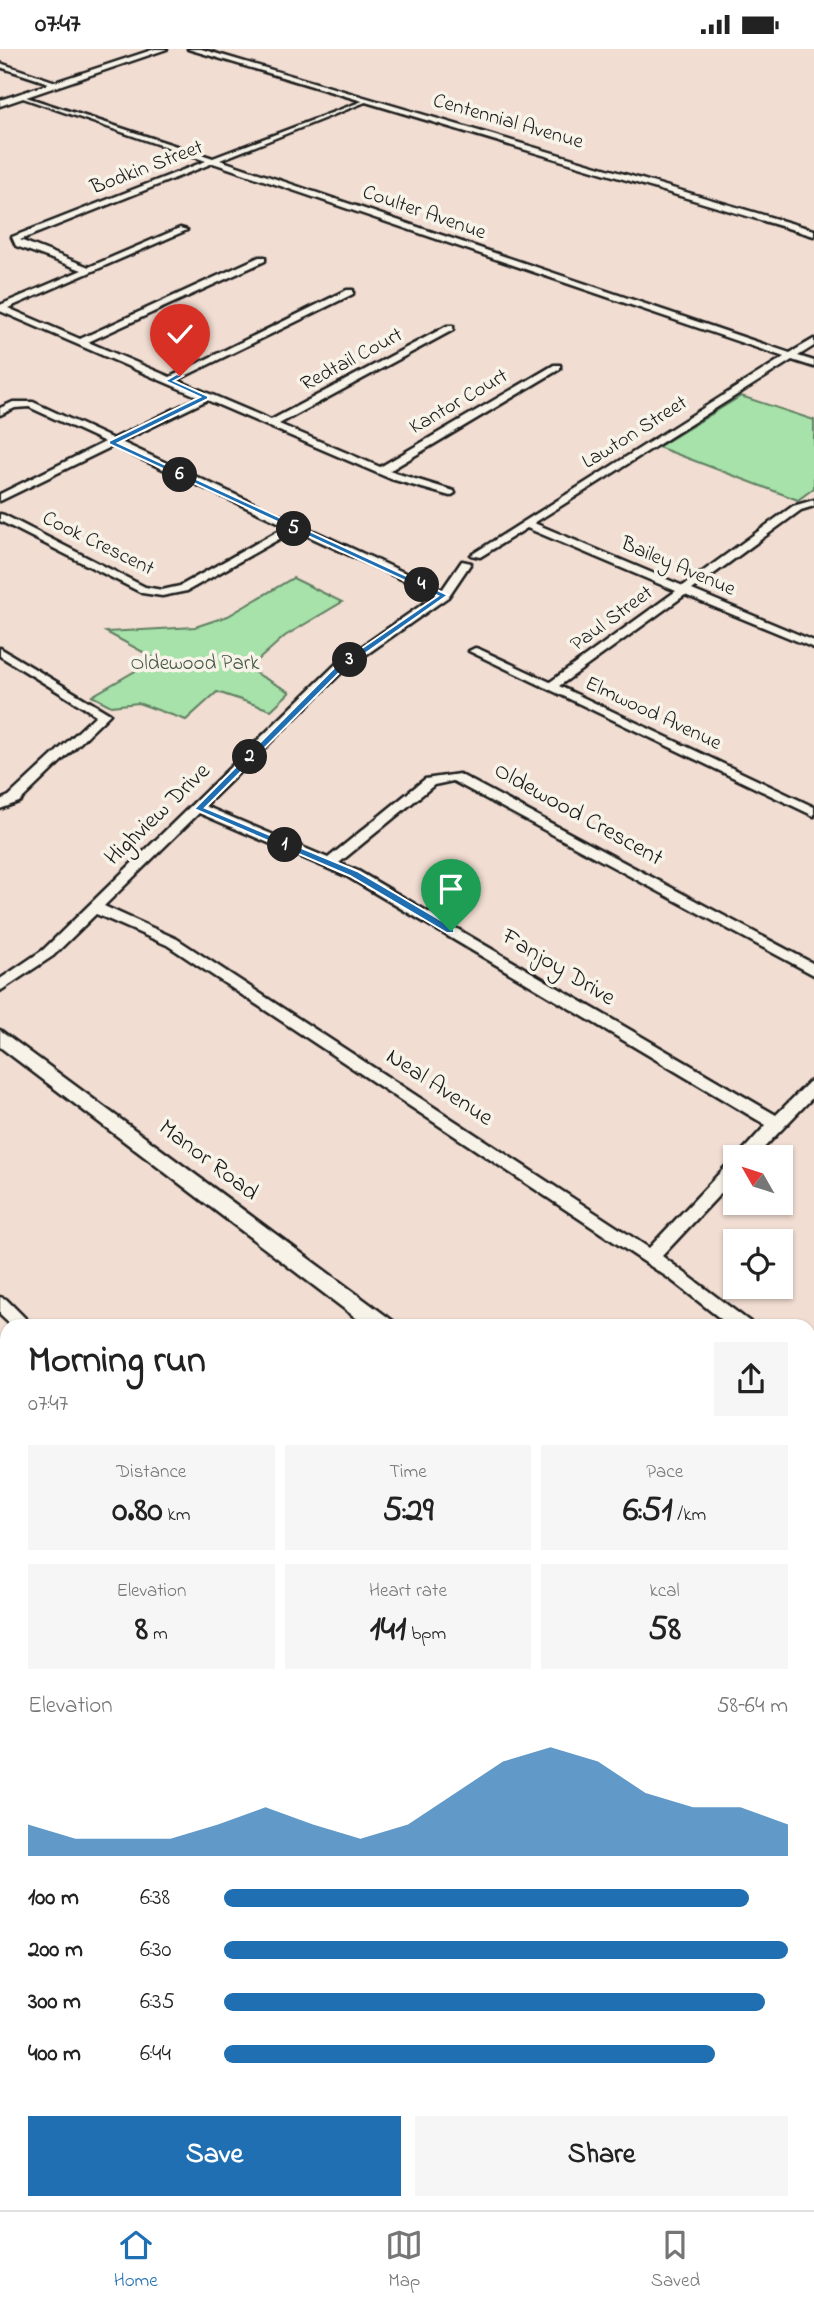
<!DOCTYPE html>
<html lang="en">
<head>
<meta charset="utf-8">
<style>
  :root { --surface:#fff; --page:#f6f6f6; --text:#222; --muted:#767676; --line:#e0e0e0; --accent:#1f6fb2 }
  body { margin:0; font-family:"Indie Flower",sans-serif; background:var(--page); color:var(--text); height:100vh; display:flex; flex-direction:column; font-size:26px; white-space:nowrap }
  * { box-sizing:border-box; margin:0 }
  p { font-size:23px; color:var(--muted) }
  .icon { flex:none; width:38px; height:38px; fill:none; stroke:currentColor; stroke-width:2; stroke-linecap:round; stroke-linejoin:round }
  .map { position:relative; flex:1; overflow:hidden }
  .panel { position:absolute; left:0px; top:1270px; width:816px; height:891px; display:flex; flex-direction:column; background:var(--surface); border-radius:21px 21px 0 0; box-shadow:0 2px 5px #0004 }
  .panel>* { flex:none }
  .needle { width:46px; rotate:309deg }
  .tools { position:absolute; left:723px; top:1096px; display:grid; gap:14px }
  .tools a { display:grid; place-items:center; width:70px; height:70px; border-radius:0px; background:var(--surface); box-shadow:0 2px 5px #0004; font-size:35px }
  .pin { position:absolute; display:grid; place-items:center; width:60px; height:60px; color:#fff; margin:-72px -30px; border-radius:50% 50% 50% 0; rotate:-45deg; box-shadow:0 0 7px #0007 }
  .pin .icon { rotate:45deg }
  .km { position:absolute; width:35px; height:35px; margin:-18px; border-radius:50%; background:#222; color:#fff; font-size:19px; line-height:35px; text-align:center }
  .round { display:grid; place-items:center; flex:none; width:74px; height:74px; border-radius:0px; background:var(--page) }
  .headline { display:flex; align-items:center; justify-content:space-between; height:119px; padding:0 28px }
  h1 { font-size:38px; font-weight:700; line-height:52px }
  .figures { display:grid; grid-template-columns:repeat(3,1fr); gap:10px; height:119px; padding:7px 28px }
  .figures div { display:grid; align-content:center; border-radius:0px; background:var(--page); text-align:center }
  .figures b { font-size:35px; font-weight:700 }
  .figures small { font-size:19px; font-weight:400 }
  .figures p { font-size:19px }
  .chart { height:196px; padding:14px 28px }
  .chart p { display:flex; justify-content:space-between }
  .chart svg { width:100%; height:126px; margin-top:7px; fill:var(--accent); opacity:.7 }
  .primary-button { display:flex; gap:14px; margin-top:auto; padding:14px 28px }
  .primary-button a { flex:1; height:80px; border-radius:0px; background:var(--accent); color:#fff; font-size:28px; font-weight:700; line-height:80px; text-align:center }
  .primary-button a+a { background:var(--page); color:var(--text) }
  ul { padding:0 28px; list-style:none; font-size:23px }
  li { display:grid; grid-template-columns:112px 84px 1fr; align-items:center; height:52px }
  li i { height:18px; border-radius:9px; background:var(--accent) }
  .status { display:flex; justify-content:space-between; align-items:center; height:49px; padding:0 35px; background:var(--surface); direction:ltr }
  .status svg { height:19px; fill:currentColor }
  .menu { display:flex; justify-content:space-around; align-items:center; height:98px; border-top:2px solid var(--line); background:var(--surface); font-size:19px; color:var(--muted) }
  .menu a { display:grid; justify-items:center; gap:4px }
  .menu .active { color:var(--accent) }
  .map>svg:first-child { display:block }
  .green { fill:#a6e2a9; stroke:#617f62; stroke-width:2 }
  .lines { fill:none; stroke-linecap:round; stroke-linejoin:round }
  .minor-casing { stroke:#1c1c1c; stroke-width:5 }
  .tertiary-casing { stroke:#1c1c1c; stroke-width:5 }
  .secondary-casing { stroke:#1c1c1c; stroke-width:5 }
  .minor { fill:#f7f3e8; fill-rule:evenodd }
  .tertiary { fill:#f7f3e8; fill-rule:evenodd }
  .secondary { fill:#f7f3e8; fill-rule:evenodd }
  .route { fill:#1f6fb2; stroke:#fff; stroke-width:2 }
  .labels { text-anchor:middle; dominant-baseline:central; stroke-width:7; stroke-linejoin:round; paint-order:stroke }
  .far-street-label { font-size:21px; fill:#1c1c1c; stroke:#f7f3e8 }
  .far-park-label { font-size:21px; fill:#455746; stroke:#f7f3e8 }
  .street-label { font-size:24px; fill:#1c1c1c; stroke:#f7f3e8 }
</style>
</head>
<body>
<div class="status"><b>07:47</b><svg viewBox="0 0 49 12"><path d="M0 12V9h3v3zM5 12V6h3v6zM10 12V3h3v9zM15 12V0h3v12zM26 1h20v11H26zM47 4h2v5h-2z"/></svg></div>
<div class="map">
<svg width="814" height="2161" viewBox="0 0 814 2161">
  <rect width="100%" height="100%" fill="#f1ddd2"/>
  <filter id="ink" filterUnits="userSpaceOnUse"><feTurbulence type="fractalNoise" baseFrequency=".0143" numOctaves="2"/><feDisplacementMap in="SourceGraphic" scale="14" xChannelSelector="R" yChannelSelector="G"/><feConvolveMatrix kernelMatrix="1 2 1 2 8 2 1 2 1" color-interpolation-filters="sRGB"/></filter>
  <g filter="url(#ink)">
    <g class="green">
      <polygon points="741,347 814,371 814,439 798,451 658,398"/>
      <polygon points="293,529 342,553 285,587 248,620 290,643 271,661 217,643 186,671 138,654 111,657 92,647 156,610 106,583 195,578 228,567"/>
    </g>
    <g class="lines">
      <g class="minor-casing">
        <g id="minor">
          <polygon points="0,14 59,34 60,35 55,36 0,18"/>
          <polygon points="20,46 213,109 368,50 368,52 220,111 790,304 814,290 814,297 798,307 814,312 814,318 792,311 534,474 683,537 793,457 814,451 814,457 801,461 692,541 814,592 814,599 685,546 559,637 814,758 814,767 469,602 475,599 479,600 550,633 676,542 527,479 480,508 471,506 784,308 213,114 20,191 89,218 180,179 187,181 8,259 80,290 259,208 265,208 265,212 88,293 170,328 347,241 353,241 353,245 177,331 271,371 447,277 453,277 453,281 279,375 380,418 554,316 560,316 560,320 389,422 454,442 455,444 450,447 391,430 207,351 121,393 442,541 462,512 471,514 448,548 343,622 205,757 328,809 425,730 459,725 814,915 814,926 453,732 434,736 339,814 358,822 776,1066 809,1033 814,1031 814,1047 755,1108 737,1108 766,1076 348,828 199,764 104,857 177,890 649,1199 729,1114 735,1112 735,1129 662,1207 750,1273 752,1278 731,1278 670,1230 167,896 96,865 53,907 0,942 0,930 43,901 335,616 436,546 295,481 187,542 162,547 142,544 0,472 0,465 4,466 145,538 162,541 180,537 287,477 113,397 0,452 0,445 105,393 29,358 15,359 0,366 0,359 13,353 33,353 113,390 199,348 0,262 0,256 82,221 16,197 12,188 206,112 20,48"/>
          <polygon points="0,599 110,665 19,753 0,760 0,751 9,747 96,666 0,607"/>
          <polygon points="0,1248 6,1250 34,1278 13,1278 0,1266"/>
          <polygon points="808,1312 814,1314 814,1332 808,1330"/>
          <polygon points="0,1596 7,1599 7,1623 0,1620"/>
          <polygon points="7,1890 7,1918 0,1920 0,1893"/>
          <polygon points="808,2146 814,2151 814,2161 789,2161 787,2154 808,2154"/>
          <polygon points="709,2154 734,2154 733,2161 707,2161"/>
        </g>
      </g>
      <g class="tertiary-casing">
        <g id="tertiary">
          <polygon points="155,0 167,0 0,57 0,51"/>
          <polygon points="0,981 393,1272 395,1278 368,1278 0,998"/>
        </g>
      </g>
      <g class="secondary-casing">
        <g id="secondary">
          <polygon points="188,0 201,0 814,181 814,187"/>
          <polygon points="814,1427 814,1454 808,1456 808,1429"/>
          <polygon points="227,2154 263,2154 260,2161 224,2161"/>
        </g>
      </g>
      <use href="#minor" class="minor"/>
      <use href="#tertiary" class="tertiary"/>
      <use href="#secondary" class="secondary"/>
    </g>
  </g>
  <polygon class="route" points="177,325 183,327 174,332 208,347 208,350 118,394 448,546 342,621 205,759 357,822 454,879 454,884 447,884 350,827 194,760 336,617 438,547 109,395 109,392 200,348 165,332"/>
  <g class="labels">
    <g class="far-street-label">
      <text transform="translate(508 73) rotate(16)">Centennial Avenue</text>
      <text transform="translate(147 119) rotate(-21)">Bodkin Street</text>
      <text transform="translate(424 164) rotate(19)">Coulter Avenue</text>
      <text transform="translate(352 311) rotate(-28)">Redtail Court</text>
      <text transform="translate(459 353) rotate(-30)">Kantor Court</text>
      <text transform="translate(635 384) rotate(-32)">Lawton Street</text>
      <text transform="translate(98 495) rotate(26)">Cook Crescent</text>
      <text transform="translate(678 518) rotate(23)">Bailey Avenue</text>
      <text transform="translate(612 570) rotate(-36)">Paul Street</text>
      <text transform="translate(653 665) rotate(25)">Elmwood Avenue</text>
    </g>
    <g class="far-park-label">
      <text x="195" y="615">Oldewood Park</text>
    </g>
    <g class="street-label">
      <text transform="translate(158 766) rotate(-44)">Highview Drive</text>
      <text transform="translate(578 766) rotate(29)">Oldewood Crescent</text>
      <text transform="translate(558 919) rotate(31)">Fanjoy Drive</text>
      <text transform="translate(439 1039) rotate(33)">Neal Avenue</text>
      <text transform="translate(208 1112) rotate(37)">Manor Road</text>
    </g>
  </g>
</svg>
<div class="tools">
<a><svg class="needle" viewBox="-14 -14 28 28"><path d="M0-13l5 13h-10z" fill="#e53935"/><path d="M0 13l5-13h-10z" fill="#767676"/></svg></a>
<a><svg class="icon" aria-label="locate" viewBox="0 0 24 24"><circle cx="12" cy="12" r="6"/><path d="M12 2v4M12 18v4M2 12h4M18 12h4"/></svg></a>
</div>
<div class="pin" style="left:451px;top:882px;background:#1e9e55"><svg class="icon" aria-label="arrive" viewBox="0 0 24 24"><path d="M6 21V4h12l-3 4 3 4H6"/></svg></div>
<div class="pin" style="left:180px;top:327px;background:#d93025"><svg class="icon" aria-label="check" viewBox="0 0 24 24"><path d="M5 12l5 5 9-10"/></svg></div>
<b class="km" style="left:285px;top:796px">1</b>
<b class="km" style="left:250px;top:708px">2</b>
<b class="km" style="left:350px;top:611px">3</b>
<b class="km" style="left:422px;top:536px">4</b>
<b class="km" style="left:294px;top:480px">5</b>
<b class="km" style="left:180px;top:426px">6</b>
<section class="panel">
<div class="headline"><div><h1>Morning run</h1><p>07:47</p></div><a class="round"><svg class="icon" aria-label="share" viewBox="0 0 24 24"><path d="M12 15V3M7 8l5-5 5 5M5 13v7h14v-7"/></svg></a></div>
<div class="figures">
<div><p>Distance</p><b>0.80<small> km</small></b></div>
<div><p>Time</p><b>5:29</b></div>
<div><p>Pace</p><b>6:51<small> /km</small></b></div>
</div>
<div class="figures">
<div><p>Elevation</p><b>8<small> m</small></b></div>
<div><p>Heart rate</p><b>141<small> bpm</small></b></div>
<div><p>kcal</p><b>58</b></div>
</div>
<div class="chart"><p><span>Elevation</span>58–64 m</p>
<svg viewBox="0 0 160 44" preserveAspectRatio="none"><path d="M0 44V33L10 38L20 38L30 38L40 33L50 27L60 33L70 38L80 33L90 22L100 11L110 6L120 11L130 22L140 27L150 27L160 33V44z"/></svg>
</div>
<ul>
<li><b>100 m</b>6:38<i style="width:93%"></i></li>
<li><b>200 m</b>6:30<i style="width:100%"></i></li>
<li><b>300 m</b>6:35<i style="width:96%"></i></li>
<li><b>400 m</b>6:44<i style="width:87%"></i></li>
</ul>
<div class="primary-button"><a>Save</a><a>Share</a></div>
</section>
</div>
<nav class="menu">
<a class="active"><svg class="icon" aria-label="home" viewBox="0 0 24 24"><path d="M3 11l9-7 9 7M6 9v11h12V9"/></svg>Home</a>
<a><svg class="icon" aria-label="map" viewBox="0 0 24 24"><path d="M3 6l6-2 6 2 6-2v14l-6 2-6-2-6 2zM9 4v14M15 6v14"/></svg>Map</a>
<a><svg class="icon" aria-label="saved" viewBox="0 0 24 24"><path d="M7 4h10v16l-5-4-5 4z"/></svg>Saved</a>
</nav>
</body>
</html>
